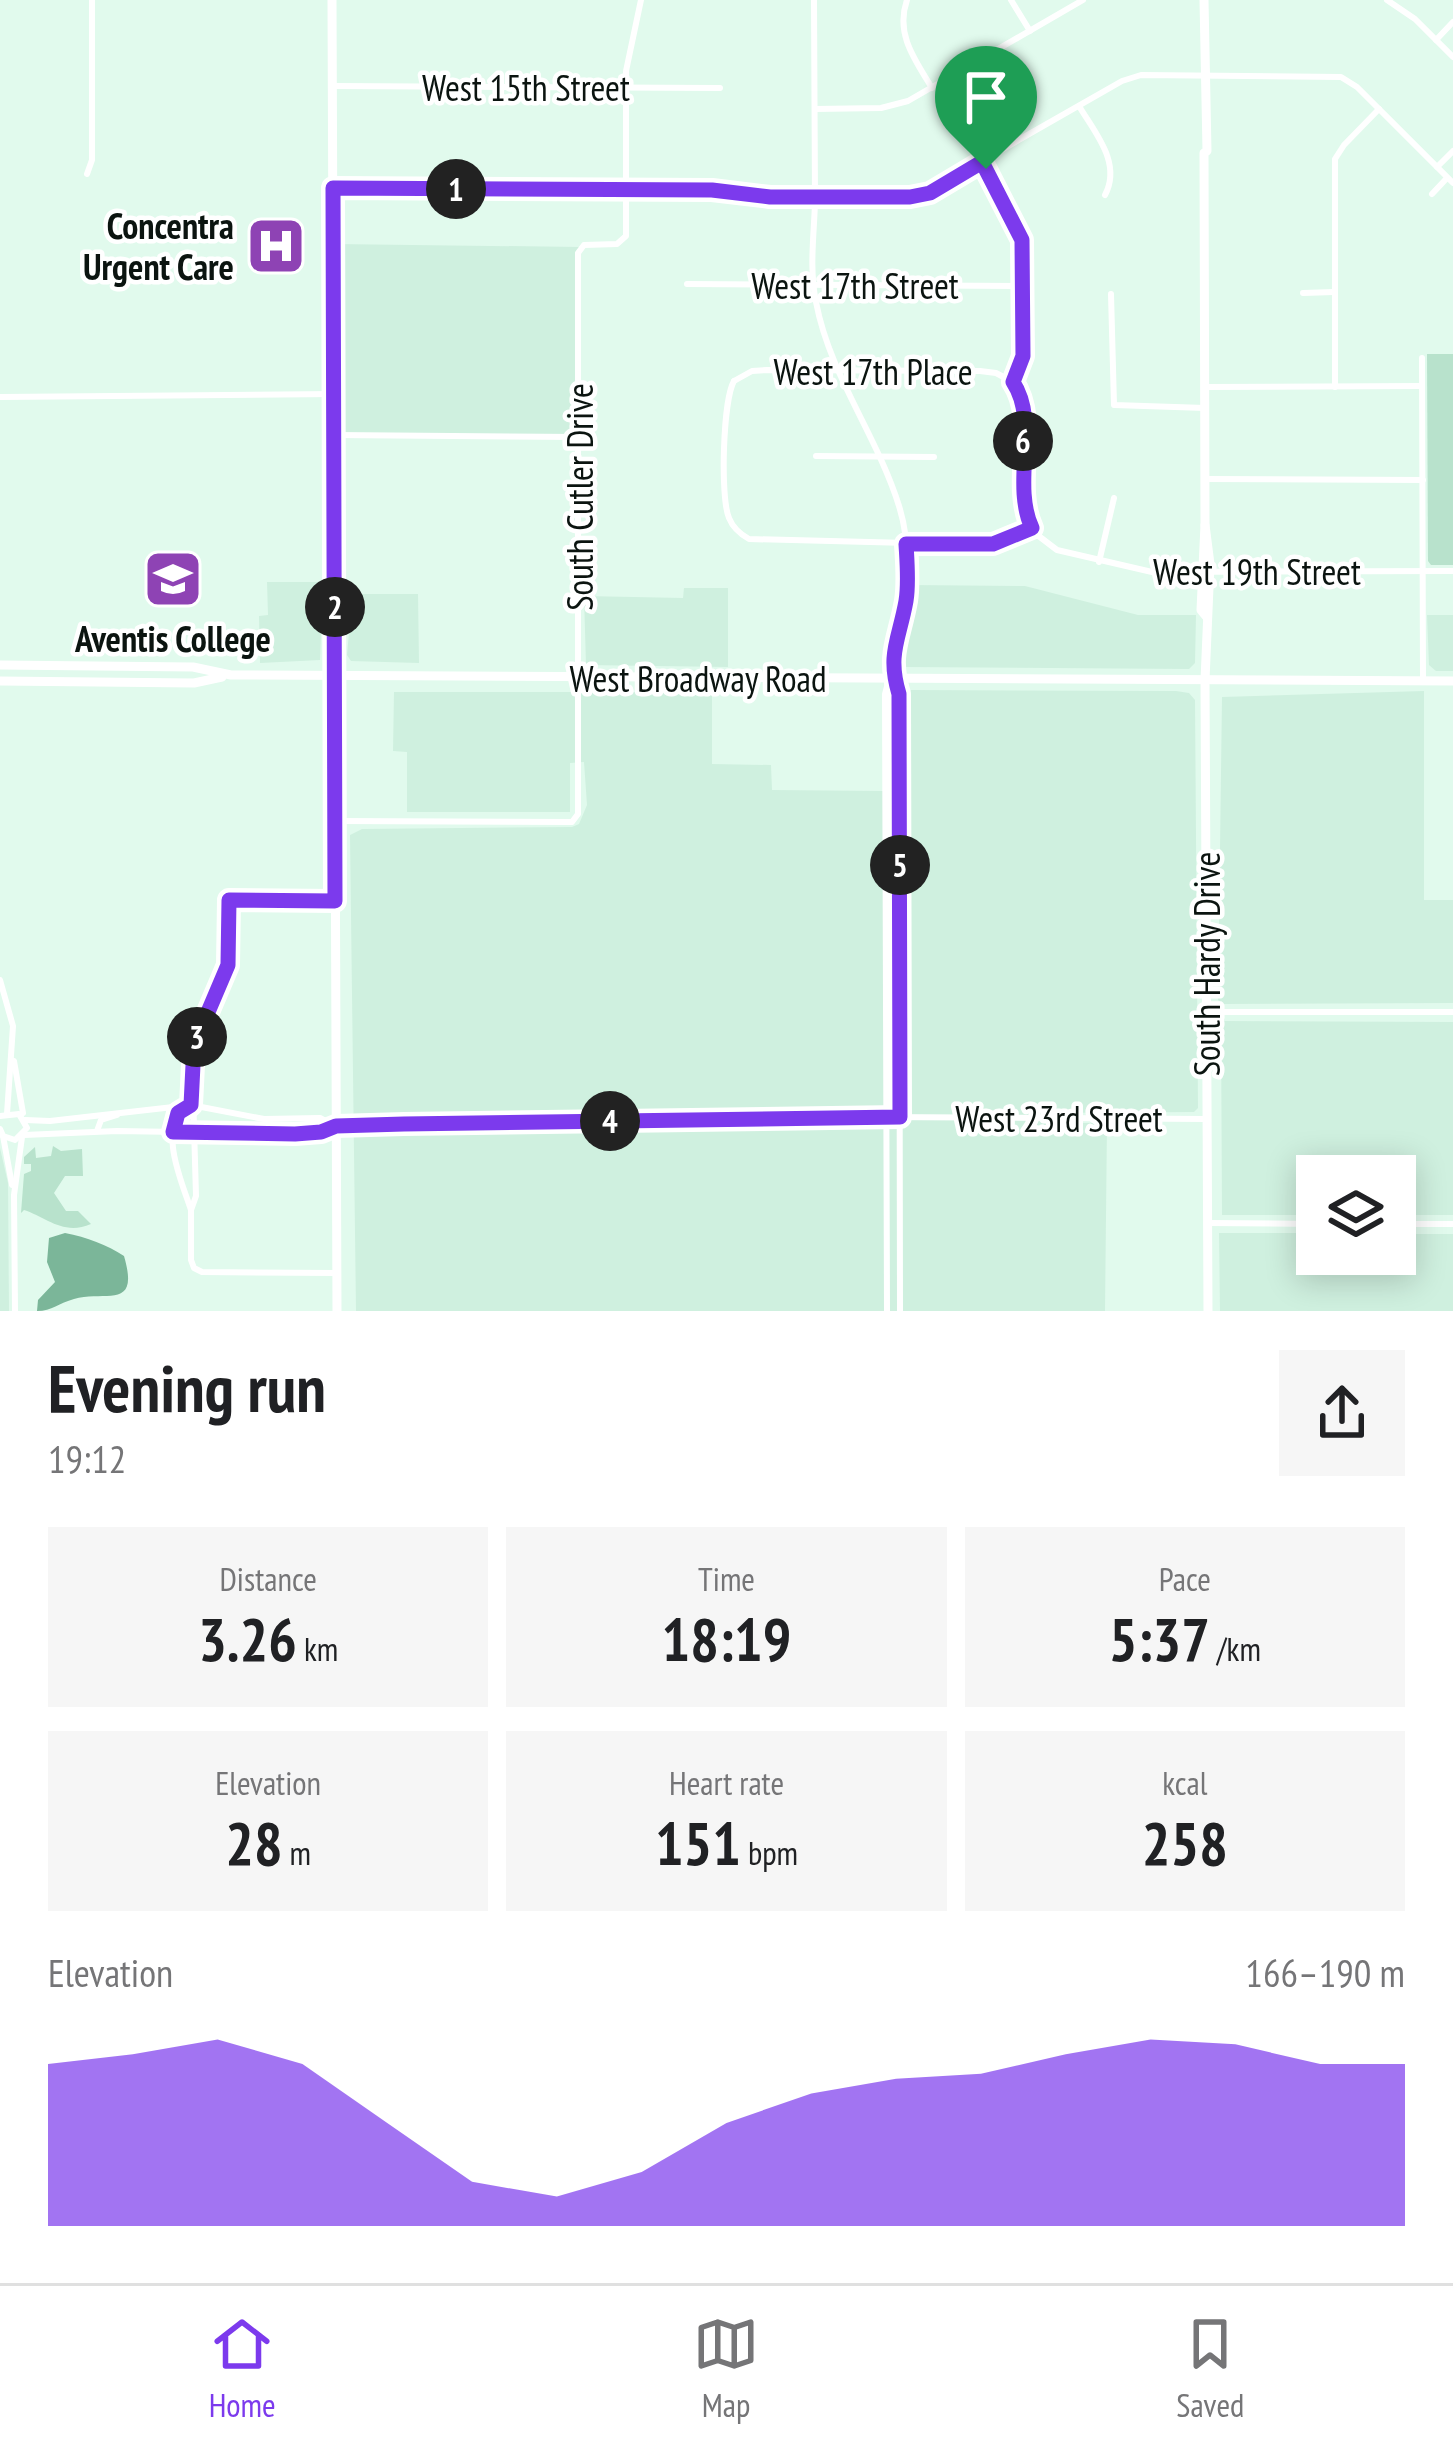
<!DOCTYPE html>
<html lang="en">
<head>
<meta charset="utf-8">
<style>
  :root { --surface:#fff; --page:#f6f6f6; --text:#202124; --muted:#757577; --line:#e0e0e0; --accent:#7c3aed }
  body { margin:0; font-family:"PT Sans Narrow",sans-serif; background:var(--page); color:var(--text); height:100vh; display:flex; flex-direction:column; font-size:45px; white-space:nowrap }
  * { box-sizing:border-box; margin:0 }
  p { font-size:39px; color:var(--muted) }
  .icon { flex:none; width:66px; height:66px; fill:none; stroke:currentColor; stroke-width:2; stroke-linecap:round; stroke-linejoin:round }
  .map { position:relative; height:1311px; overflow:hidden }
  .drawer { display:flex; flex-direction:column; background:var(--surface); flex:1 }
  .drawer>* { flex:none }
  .tools { position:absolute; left:1296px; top:1155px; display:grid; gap:24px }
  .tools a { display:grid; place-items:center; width:120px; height:120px; border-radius:0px; background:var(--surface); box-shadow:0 6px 30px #0003; font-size:60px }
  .pin { position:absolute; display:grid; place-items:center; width:102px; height:102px; color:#fff; margin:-123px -51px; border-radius:50% 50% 50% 0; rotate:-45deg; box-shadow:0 0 12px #0007 }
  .pin .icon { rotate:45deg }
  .km { position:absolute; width:60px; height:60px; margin:-30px; border-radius:50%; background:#222; color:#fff; font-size:33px; line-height:60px; text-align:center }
  .round { display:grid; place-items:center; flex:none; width:126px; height:126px; border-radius:0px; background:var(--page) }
  .overview { display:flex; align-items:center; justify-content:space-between; height:204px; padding:0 48px }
  h1 { font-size:66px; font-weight:800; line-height:90px }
  .stats { display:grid; grid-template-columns:repeat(3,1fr); gap:18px; height:204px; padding:12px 48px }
  .stats div { display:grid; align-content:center; border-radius:0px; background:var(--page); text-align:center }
  .stats b { font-size:60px; font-weight:800 }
  .stats small { font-size:33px; font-weight:400 }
  .stats p { font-size:33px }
  .chart { height:336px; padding:24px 48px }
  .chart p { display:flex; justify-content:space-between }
  .chart svg { width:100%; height:216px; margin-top:12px; fill:var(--accent); opacity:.7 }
  .dock { display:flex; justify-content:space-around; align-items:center; height:168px; border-top:3px solid var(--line); background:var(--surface); font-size:33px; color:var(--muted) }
  .dock a { display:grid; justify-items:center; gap:6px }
  .dock .on { color:var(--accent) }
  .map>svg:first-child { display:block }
  .built { fill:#cff0df }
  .green { fill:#b8e2cc }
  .water { fill:#7bb699 }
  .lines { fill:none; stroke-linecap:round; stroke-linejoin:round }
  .street { stroke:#fff; stroke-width:6 }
  .secondary { stroke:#fff; stroke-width:9 }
  .route-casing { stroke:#fff; stroke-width:24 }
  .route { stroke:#7c3aed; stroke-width:15 }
  .labels { text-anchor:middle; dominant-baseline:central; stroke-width:9; stroke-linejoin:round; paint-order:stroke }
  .street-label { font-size:36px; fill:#0b1410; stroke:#fff }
  .poi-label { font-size:36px; font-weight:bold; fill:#0b1410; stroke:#fff; text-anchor:end }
</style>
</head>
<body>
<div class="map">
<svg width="1453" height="1311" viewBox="0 0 1453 1311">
  <rect width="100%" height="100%" fill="#e1faed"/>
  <g class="built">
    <polygon points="334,244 581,247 578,437 335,435"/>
    <polygon points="267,582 323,582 320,660 260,663 259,616 268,615"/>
    <polygon points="911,585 1025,586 1138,615 1196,615 1195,663 1189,669 902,667 899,658 911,606"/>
    <polygon points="684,588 728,588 728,667 586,665 584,596 683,598"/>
    <polygon points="347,594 418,594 419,663 351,661 347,655 351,610"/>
    <polygon points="1427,615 1453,615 1453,671 1436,671 1429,665"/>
    <polygon points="911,690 1176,691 1189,693 1195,700 1198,1108 1194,1112 1040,1113 1041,1123 1107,1123 1105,1311 356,1311 350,835 362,829 572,827 579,824 587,805 584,762 570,763 570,812 407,812 407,752 393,751 394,692 712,692 712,764 771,765 772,790 883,791 884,845 903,843 902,699"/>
    <polygon points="1424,691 1424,900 1453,900 1453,1003 1222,1004 1218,1000 1222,697"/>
    <polygon points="1221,1021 1453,1022 1453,1215 1395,1215 1395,1176 1317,1176 1317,1215 1222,1215"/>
    <polygon points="0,1148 8,1183 9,1311 0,1311"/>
    <polygon points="1219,1233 1317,1233 1317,1254 1395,1254 1395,1234 1453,1234 1453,1311 1220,1311"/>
  </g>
  <g class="green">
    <polygon points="1427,354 1453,354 1453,565 1431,565 1428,561"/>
    <path d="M53,1146L61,1151L82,1149L83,1176H65L54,1193L66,1211H78L91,1224C63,1236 46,1217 24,1210L21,1213L24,1174L31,1171V1164H24V1157L35,1147L36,1158L51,1156Z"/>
  </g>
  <path class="water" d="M65,1233C87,1237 107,1245 124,1256C140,1311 106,1290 74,1299C59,1303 52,1311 37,1311L38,1300L55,1282L47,1262L49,1238Z"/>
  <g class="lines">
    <g class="street">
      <path d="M814,0C814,67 815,135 815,202C814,236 809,268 816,302C830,376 877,435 899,506C918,566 901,636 885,694L887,1311"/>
      <path d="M907,0C895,34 915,60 932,88"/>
      <polyline points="1011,0 1030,31"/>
      <polyline points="1387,0 1415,19 1453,57"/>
      <polyline points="1436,40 1453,22"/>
      <polyline points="334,86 720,88"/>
      <path d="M1079,106C1095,133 1122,163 1105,195"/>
      <polyline points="815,109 881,108 908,101 1083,0"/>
      <polyline points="982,162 1022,240 1023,356 1013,382 1023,407 1026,514 1036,534 1057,550 1152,572 1453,571"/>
      <polyline points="1437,167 1453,151"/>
      <polyline points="87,174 92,160 92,0"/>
      <polyline points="333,188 711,191 779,198 919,197 1122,81 1141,75 1341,77 1357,87 1453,183"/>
      <polyline points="1432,194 1447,178"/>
      <polyline points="687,284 1023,286"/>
      <polyline points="1303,293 1334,292"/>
      <polyline points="1111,294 1114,405 1205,408"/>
      <polyline points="1422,358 1423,681"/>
      <path d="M734,381C723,400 720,497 729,518C733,528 740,534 749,539L987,545L1012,539L1032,528"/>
      <polyline points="734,381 752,371 767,370 980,371 996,373 1013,382"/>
      <polyline points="1205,387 1422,386"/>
      <polyline points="1335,387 1335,159 1344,145 1379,109"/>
      <polyline points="0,397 335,394"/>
      <polyline points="335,435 578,437"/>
      <polyline points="816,456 934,457"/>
      <polyline points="1205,479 1423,480"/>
      <polyline points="1099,562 1114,498"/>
      <polyline points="892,679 899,694 900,1311"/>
      <polyline points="335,821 572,822 578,814 578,253 584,245 617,244 626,236 626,71 641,0"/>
      <polyline points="334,901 229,900 226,972 192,1058 196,1196 191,1210 191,1260 194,1268 202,1272 337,1273"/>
      <polyline points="0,980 13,1026 7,1114"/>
      <polyline points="1207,1012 1453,1012"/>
      <polyline points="14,1061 23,1113"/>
      <path d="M188,1106C156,1127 182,1182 191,1210"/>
      <polyline points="0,1116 19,1114 27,1128 15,1140 3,1136 0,1129"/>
      <polyline points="25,1120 50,1121 191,1105 264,1119 320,1118 335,1126"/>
      <polyline points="97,1131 101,1120 117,1115"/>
      <polyline points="24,1135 117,1131 295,1134 321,1133 336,1126 429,1123 876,1117 1206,1119"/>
      <polyline points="3,1136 12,1185"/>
      <polyline points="1207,1223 1317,1224"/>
      <polyline points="1395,1224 1453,1224"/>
      <polyline points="15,1311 14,1195 22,1137"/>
    </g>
    <g class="secondary">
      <polyline points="332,0 337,1311"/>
      <polyline points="1204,0 1207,151 1204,153 1205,525 1201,610 1206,616"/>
      <polyline points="1205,525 1210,564 1205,680 1208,1311"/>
      <polyline points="0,665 193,667 231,675 1453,681"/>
      <polyline points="0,681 194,683 222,677"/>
    </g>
  </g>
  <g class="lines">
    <g class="route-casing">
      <path id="route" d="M982,162L1022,240L1023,356L1013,382C1040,423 1011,483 1032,528L993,544H906C907,562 909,583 906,601C899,640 887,654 899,694L900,1117L404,1124L336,1126L321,1132L295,1134L173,1132L178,1113L191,1105L194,1045L228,965L229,900L335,901L333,188L712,190L770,197H910L930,193Z"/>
    </g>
    <use href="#route" class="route"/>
  </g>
  <defs>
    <g id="hospital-square" transform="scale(3)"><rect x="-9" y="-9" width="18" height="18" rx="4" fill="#8e43b4" stroke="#fff"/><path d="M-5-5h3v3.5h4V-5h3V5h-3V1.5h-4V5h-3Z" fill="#fff"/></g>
    <g id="university-square" transform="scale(3)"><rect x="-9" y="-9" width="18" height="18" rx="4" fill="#8e43b4" stroke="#fff"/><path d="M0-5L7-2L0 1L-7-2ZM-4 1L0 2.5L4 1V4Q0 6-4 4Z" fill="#fff"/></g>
  </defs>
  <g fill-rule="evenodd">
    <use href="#hospital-square" x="276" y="246"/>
    <use href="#university-square" x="173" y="579"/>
  </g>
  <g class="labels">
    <g class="street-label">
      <text x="526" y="87">West 15th Street</text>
      <text x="855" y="285">West 17th Street</text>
      <text x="873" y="371">West 17th Place</text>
      <text transform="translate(579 497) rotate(-90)">South Cutler Drive</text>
      <text x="1257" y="571">West 19th Street</text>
      <text x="698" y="678">West Broadway Road</text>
      <text transform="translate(1206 964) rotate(-90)">South Hardy Drive</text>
      <text x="1059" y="1118">West 23rd Street</text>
    </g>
    <g class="poi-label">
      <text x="234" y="225">Concentra<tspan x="234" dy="41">Urgent Care</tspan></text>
      <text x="173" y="638" text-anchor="middle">Aventis College</text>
    </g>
  </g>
</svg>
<div class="tools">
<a><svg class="icon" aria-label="layers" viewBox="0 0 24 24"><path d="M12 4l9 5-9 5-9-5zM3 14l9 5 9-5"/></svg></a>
</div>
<div class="pin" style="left:986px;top:169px;background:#1e9e55"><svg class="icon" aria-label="arrive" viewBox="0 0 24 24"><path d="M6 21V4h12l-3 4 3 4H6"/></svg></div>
<b class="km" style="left:456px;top:189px">1</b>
<b class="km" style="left:335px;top:607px">2</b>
<b class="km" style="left:197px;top:1037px">3</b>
<b class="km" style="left:610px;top:1121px">4</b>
<b class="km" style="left:900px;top:865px">5</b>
<b class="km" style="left:1023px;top:441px">6</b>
</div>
<section class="drawer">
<div class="overview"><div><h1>Evening run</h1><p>19:12</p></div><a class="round"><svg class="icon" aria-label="share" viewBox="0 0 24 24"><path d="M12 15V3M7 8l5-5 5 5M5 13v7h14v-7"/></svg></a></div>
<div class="stats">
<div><p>Distance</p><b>3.26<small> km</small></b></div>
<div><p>Time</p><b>18:19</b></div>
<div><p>Pace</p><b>5:37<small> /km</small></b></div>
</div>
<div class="stats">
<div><p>Elevation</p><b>28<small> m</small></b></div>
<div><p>Heart rate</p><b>151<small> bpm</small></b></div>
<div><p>kcal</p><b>258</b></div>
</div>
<div class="chart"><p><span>Elevation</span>166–190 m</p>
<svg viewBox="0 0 160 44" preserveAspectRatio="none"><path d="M0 44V11L10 9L20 6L30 11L40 23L50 35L60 38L70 33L80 23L90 17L100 14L110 13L120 9L130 6L140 7L150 11L160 11V44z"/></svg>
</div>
</section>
<nav class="dock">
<a class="on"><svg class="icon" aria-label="home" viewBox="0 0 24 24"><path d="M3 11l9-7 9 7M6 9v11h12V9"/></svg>Home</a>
<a><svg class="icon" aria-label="map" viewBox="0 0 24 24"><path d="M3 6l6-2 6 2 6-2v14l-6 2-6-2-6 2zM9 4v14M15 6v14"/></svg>Map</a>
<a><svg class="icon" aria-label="saved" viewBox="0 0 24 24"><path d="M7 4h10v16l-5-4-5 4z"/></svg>Saved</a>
</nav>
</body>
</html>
